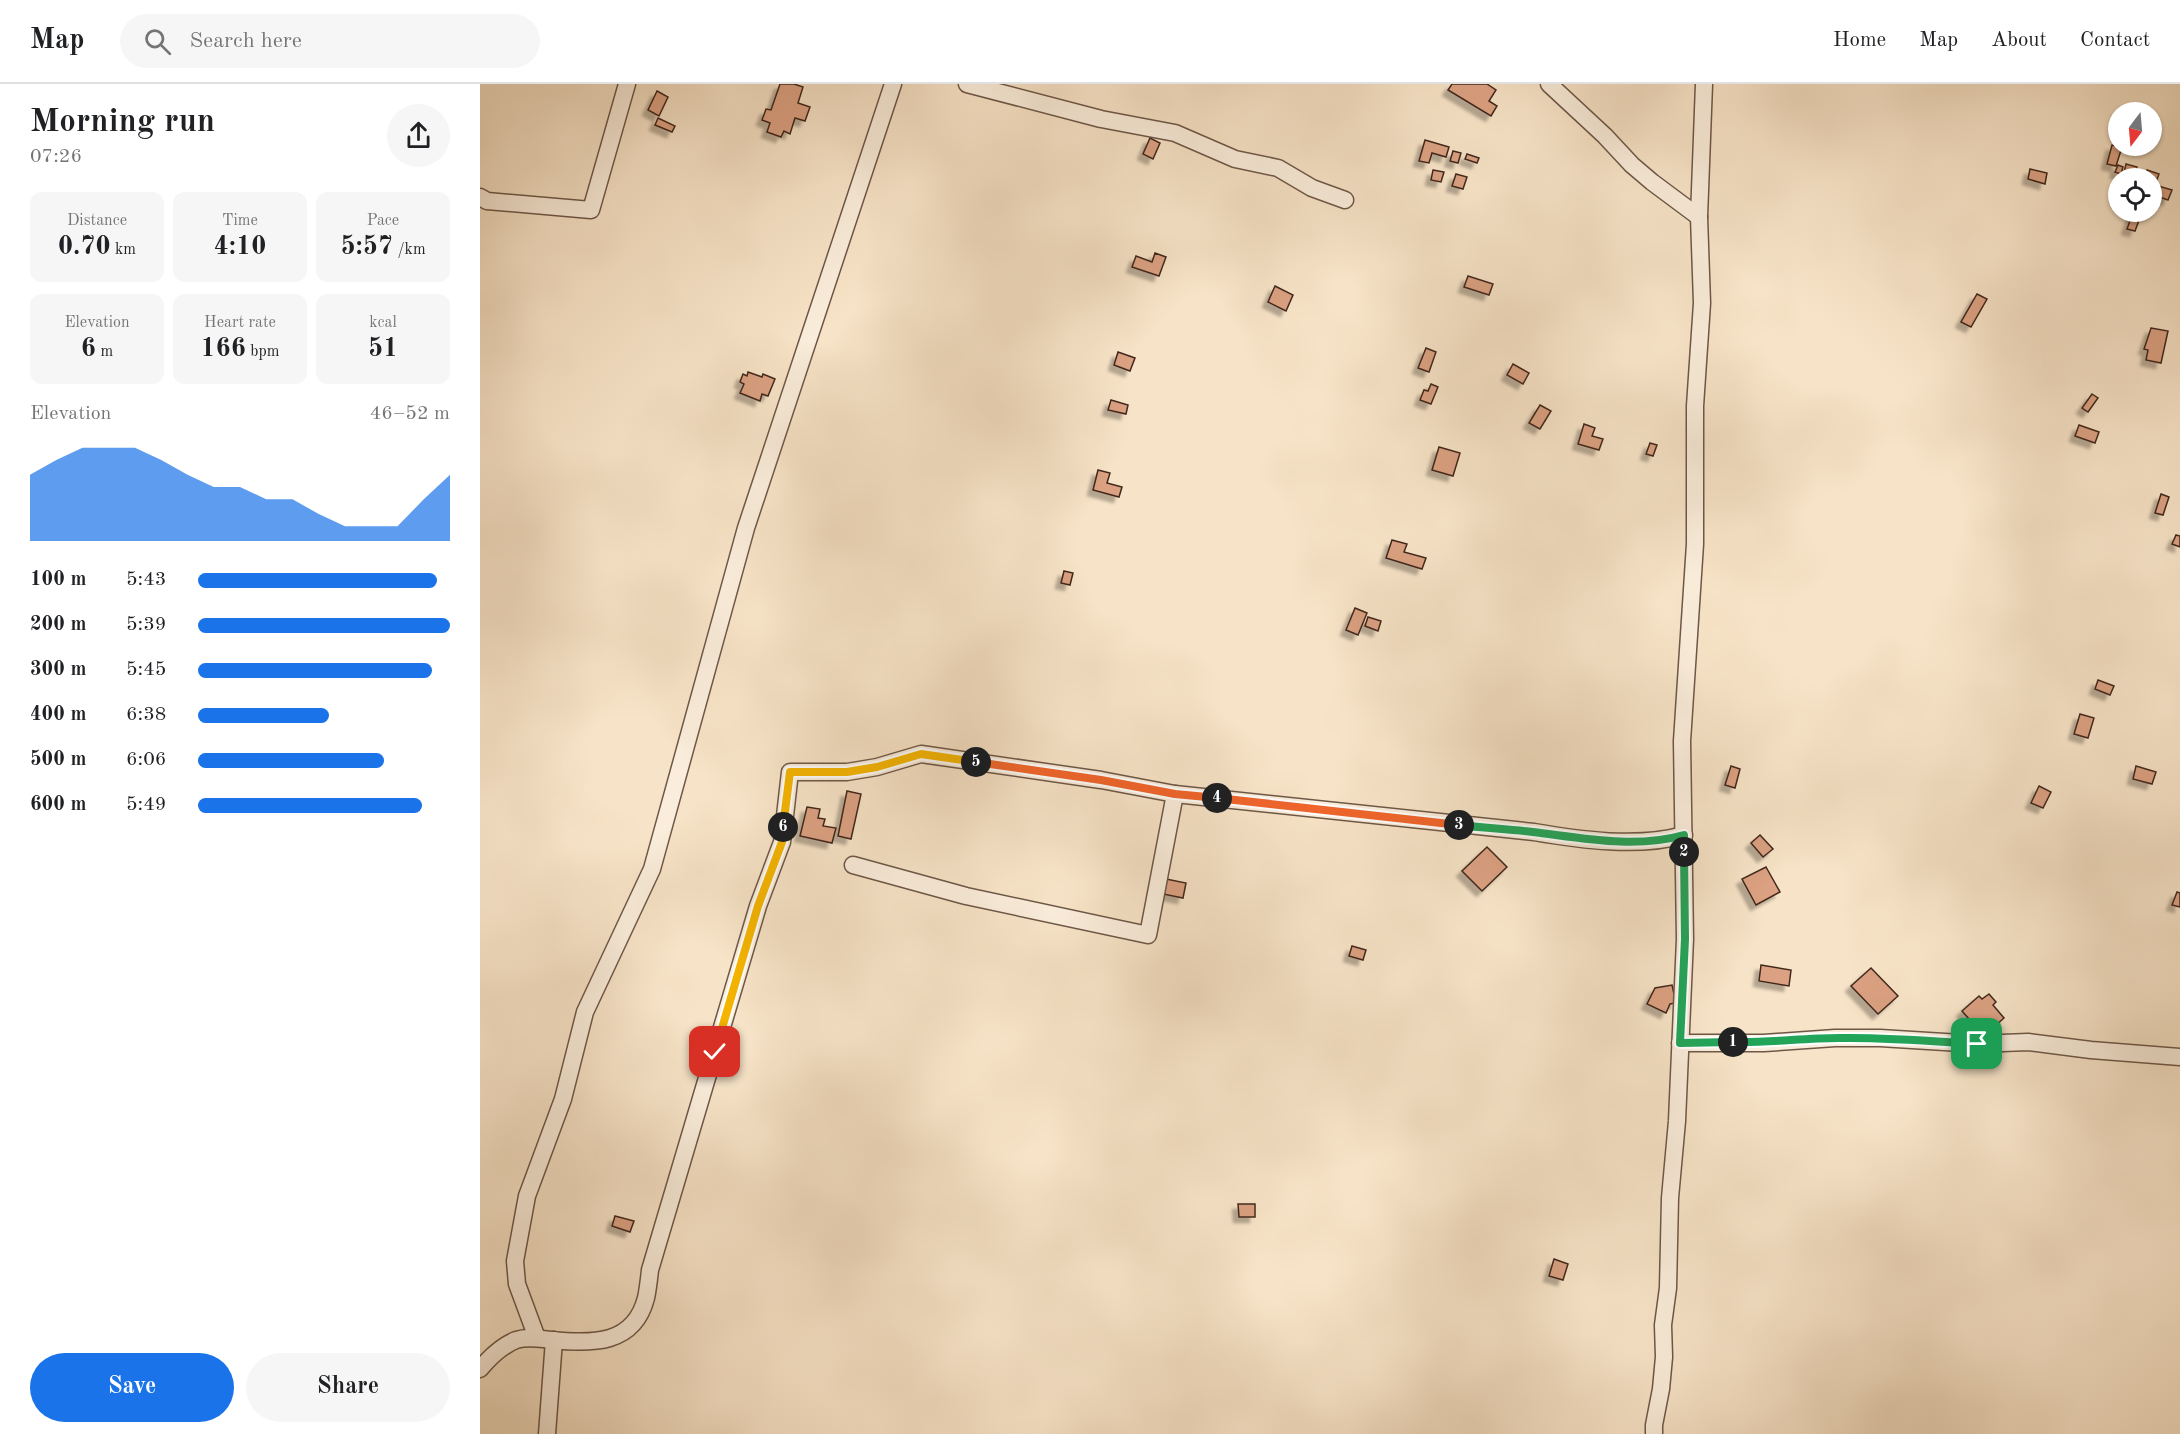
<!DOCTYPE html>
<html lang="en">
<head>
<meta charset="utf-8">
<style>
  :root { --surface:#fff; --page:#f6f6f6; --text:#202124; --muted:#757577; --line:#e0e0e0; --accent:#1a73e8 }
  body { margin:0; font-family:"Old Standard TT",serif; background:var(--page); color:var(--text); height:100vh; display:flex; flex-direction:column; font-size:22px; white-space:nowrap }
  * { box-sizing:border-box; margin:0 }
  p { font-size:20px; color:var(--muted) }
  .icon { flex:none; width:33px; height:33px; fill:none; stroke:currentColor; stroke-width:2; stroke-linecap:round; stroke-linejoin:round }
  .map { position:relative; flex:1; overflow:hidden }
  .details { display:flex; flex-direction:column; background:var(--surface); width:480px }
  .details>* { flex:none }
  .needle { width:39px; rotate:196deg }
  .buttons { position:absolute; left:1628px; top:18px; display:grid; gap:12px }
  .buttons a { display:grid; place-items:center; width:54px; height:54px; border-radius:50%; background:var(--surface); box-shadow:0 2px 4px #0004; font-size:30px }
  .pin { position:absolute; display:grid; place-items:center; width:51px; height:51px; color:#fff; margin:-26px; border-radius:12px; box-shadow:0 3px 9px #0006 }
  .km { position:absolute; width:30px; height:30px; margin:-15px; border-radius:50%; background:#222; color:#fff; font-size:16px; line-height:30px; text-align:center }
  .round { display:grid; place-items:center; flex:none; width:63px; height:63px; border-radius:32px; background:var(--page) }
  .headline { display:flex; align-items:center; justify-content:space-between; height:102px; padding:0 30px }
  h1 { font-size:33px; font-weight:600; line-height:45px }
  .figures { display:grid; grid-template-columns:repeat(3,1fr); gap:9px; height:102px; padding:6px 30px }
  .figures div { display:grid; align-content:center; border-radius:12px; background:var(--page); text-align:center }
  .figures b { font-size:26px; font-weight:600 }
  .figures small { font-size:16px; font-weight:400 }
  .figures p { font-size:16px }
  .chart { height:168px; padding:12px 30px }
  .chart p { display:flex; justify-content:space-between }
  .chart svg { width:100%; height:108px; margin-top:6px; fill:var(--accent); opacity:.7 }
  .button { display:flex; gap:12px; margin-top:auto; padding:12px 30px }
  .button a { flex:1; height:69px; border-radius:36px; background:var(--accent); color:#fff; font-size:24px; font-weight:600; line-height:69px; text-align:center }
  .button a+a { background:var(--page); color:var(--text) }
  ul { padding:0 30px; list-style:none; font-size:20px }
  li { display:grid; grid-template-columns:96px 72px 1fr; align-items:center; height:45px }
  li i { height:15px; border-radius:8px; background:var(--accent) }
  header { display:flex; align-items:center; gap:36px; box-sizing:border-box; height:84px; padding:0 30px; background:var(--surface); border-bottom:2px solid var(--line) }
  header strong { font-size:28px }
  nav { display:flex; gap:33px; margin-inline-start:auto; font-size:21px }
  .search { width:420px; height:54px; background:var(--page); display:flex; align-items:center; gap:15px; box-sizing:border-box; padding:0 21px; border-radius:33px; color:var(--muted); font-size:22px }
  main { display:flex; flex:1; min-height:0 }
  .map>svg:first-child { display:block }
  .building { fill:#dba182; stroke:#41281c; stroke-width:1.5; filter:url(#shadow) }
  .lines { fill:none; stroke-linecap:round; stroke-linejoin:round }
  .minor-casing { stroke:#6e5747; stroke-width:19 }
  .minor { stroke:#faeddb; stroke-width:16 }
  .split-1-casing { stroke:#fff; stroke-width:12 }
  .split-2-casing { stroke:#fff; stroke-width:12 }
  .split-3-casing { stroke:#fff; stroke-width:12 }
  .split-4-casing { stroke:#fff; stroke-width:12 }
  .split-5-casing { stroke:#fff; stroke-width:12 }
  .split-6-casing { stroke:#fff; stroke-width:12 }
  .split-7-casing { stroke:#fff; stroke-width:12 }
  .split-1 { stroke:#22a559; stroke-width:8 }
  .split-2 { stroke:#22a559; stroke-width:8 }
  .split-3 { stroke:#22a559; stroke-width:8 }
  .split-4 { stroke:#f0652b; stroke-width:8 }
  .split-5 { stroke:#f0652b; stroke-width:8 }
  .split-6 { stroke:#f5b400; stroke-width:8 }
  .split-7 { stroke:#f5b400; stroke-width:8 }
</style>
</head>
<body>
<header>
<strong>Map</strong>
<div class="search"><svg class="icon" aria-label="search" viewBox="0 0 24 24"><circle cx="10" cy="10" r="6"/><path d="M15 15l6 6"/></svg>Search here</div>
<nav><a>Home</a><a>Map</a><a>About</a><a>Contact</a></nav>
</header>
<main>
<section class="details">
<div class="headline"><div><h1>Morning run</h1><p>07:26</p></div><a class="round"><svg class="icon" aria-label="share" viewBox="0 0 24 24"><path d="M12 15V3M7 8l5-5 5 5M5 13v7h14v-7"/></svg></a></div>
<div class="figures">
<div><p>Distance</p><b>0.70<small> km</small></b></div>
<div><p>Time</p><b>4:10</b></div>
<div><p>Pace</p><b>5:57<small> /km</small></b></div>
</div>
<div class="figures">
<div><p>Elevation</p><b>6<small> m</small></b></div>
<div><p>Heart rate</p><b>166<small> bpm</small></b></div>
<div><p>kcal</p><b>51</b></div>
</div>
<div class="chart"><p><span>Elevation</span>46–52 m</p>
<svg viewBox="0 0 160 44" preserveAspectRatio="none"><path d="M0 44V17L10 11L20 6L30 6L40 6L50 11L60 17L70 22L80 22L90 27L100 27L110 33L120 38L130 38L140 38L150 27L160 17V44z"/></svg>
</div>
<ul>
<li><b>100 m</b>5:43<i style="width:95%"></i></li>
<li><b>200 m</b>5:39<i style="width:100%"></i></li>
<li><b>300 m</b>5:45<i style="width:93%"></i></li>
<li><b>400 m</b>6:38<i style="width:52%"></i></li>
<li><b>500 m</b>6:06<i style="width:74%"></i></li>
<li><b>600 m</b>5:49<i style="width:89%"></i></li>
</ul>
<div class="button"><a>Save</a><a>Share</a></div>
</section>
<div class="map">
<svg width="1700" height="1350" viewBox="0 0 1700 1350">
  <defs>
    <filter id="shadow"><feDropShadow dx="-5.5" dy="5.5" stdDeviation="1.5" flood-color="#0004"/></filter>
  </defs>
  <rect width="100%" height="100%" fill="#f7e3c7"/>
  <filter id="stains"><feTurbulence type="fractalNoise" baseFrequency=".00333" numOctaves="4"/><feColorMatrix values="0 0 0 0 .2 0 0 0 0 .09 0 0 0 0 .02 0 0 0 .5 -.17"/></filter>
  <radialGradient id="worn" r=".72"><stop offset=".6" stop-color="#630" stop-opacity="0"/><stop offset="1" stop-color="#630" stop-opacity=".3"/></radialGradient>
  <g class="building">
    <polygon points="300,0 314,0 323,3 318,19 330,23 325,37 315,34 310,50 304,47 301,53 287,48 290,39 282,36 286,25 291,26"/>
    <polygon points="972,0 1007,0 1016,6 1009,17 1017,22 1011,32 968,6"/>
    <polygon points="177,7 188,13 179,32 168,26"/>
    <polygon points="178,34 195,42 192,48 175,41"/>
    <polygon points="670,54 680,59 673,75 663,70"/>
    <polygon points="945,56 969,63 966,73 952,69 949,79 939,77"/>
    <polygon points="1632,61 1642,63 1636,82 1627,80"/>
    <polygon points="973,67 981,69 978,79 970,77"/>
    <polygon points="987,70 999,74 997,79 985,75"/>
    <polygon points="1646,80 1657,83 1654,92 1644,89"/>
    <polygon points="1638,81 1643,83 1641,90 1635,88"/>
    <polygon points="1550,85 1567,89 1565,100 1548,95"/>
    <polygon points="953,86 964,88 961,98 951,96"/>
    <polygon points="1667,86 1679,90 1675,101 1692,106 1688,116 1671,110 1671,94 1665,94"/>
    <polygon points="976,90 987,93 983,105 972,102"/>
    <polygon points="1653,129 1661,131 1655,147 1647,145"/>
    <polygon points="675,169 686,173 679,192 652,183 656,172 672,178"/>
    <polygon points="988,192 1013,200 1009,211 984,203"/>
    <polygon points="795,202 813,211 806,227 788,218"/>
    <polygon points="1497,210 1507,215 1491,243 1481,238"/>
    <polygon points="1671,244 1688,247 1681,279 1666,276 1668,266 1664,265"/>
    <polygon points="946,264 956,268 949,288 938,284"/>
    <polygon points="638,268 655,274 650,287 634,281"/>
    <polygon points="1033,280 1049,289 1043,300 1027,291"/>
    <polygon points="268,288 282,293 283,290 295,295 288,312 282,310 280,317 260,309 264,300 260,298 263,290 267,292"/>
    <polygon points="951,300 958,303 951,320 940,316 944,306 948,307"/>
    <polygon points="1612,310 1618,314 1608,328 1602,324"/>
    <polygon points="631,316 648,321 646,330 628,326"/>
    <polygon points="1060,321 1071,327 1060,345 1049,339"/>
    <polygon points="1104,340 1115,344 1112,352 1123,355 1119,366 1098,360"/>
    <polygon points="1599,341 1619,348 1615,359 1595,352"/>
    <polygon points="1170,359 1177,361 1173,372 1166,370"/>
    <polygon points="959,363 980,369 973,392 952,386"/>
    <polygon points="618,386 630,389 627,399 642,403 639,413 613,406"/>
    <polygon points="1681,410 1689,413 1683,431 1675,429"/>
    <polygon points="1696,451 1700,452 1700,463 1692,460"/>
    <polygon points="912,456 927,460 924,468 946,474 942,485 906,474"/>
    <polygon points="584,487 593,489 590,501 581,499"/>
    <polygon points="875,524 887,529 878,551 866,546"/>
    <polygon points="888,533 901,537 898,547 885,542"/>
    <polygon points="1618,596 1634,602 1630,611 1615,605"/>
    <polygon points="1600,630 1614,634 1608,654 1594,650"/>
    <polygon points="1251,682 1260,685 1255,704 1245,701"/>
    <polygon points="1656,682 1676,688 1672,700 1653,695"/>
    <polygon points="1559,702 1571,708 1563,724 1551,719"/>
    <polygon points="367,707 381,710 371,755 358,752"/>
    <polygon points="327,723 340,725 338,734 345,735 343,742 356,744 352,759 320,752"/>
    <polygon points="1280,751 1293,765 1283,773 1271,759"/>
    <polygon points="1007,763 1027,783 1002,807 982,787"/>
    <polygon points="1286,783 1300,808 1276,821 1262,795"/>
    <polygon points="686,795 706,799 703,814 683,810"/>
    <polygon points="1697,808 1700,809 1700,823 1692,821"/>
    <polygon points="872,862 886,866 883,876 869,872"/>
    <polygon points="1281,881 1311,886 1309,902 1279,897"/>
    <polygon points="1391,884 1418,912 1398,930 1371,902"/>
    <polygon points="1192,901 1196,919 1190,920 1186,929 1167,920 1175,904"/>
    <polygon points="1509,910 1516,918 1513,921 1524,934 1504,952 1482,927 1499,912 1502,915"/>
    <polygon points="758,1120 775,1120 775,1133 759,1133"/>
    <polygon points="135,1132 154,1137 150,1148 132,1142"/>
    <polygon points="1074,1175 1088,1180 1083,1196 1069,1192"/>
  </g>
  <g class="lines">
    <g class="minor-casing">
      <g id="minor">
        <polyline points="487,0 621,35 695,49 755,75 798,84 832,104 865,116"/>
        <polyline points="1069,0 1125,52 1152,81 1172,98 1219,133"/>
        <polyline points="0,113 7,117 111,126 147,0"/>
        <polyline points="373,781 486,812 668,851 695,710"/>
        <polyline points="1200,959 1284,959 1355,954 1400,954 1497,960 1548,958 1611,966 1700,973"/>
        <polyline points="57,1254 37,1200 35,1177 47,1112 83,1015 105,928 172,785 266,444 413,0"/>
        <path d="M0,1285C10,1273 21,1262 36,1256C48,1252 60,1255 72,1256C112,1260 154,1261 166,1214C168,1205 169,1195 170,1186L278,822L302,758L310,688H367L397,683L441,670L621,696L695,710L1054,748C1101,756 1158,764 1204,751"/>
        <polyline points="67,1350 74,1256"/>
        <polyline points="1174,1350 1174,1341 1181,1305 1184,1273 1183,1241 1188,1204 1190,1114 1197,1037 1205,855 1202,657 1215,460 1215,322 1222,219 1219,133 1224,0"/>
      </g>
    </g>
    <use href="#minor" class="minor"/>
  </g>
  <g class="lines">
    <g class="split-1-casing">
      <path id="split-1" d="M1253,958C1289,959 1323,954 1359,954C1405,953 1451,957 1497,960"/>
    </g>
    <g class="split-2-casing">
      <polyline id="split-2" points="1204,768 1205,855 1200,959 1253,958"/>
    </g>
    <g class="split-3-casing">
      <path id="split-3" d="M979,741C1004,744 1028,745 1053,748C1102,754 1155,765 1204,751V768"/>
    </g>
    <g class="split-4-casing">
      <polyline id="split-4" points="737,714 979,741"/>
    </g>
    <g class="split-5-casing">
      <polyline id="split-5" points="496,678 621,696 695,710 737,714"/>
    </g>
    <g class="split-6-casing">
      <polyline id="split-6" points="303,743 310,688 367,688 397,683 441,670 496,678"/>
    </g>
    <g class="split-7-casing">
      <polyline id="split-7" points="235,968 278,822 302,758 303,743"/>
    </g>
    <use href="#split-1" class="split-1"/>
    <use href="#split-2" class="split-2"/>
    <use href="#split-3" class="split-3"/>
    <use href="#split-4" class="split-4"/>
    <use href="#split-5" class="split-5"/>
    <use href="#split-6" class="split-6"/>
    <use href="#split-7" class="split-7"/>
  </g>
  <rect width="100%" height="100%" filter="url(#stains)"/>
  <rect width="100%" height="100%" fill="url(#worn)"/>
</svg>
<div class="buttons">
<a><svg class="needle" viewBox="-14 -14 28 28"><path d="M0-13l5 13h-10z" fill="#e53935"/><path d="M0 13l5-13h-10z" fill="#757577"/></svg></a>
<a><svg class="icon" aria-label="locate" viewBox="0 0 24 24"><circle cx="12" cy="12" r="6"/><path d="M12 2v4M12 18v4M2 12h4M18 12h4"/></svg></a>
</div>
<div class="pin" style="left:1497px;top:960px;background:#1e9e55"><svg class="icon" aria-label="arrive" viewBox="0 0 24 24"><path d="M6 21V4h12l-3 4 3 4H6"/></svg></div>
<div class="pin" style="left:235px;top:968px;background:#d93025"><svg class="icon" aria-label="check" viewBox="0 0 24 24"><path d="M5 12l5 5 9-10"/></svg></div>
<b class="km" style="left:1253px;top:958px">1</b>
<b class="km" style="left:1204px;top:768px">2</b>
<b class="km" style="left:979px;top:741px">3</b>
<b class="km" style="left:737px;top:714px">4</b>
<b class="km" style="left:496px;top:678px">5</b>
<b class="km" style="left:303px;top:743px">6</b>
</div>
</main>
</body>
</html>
